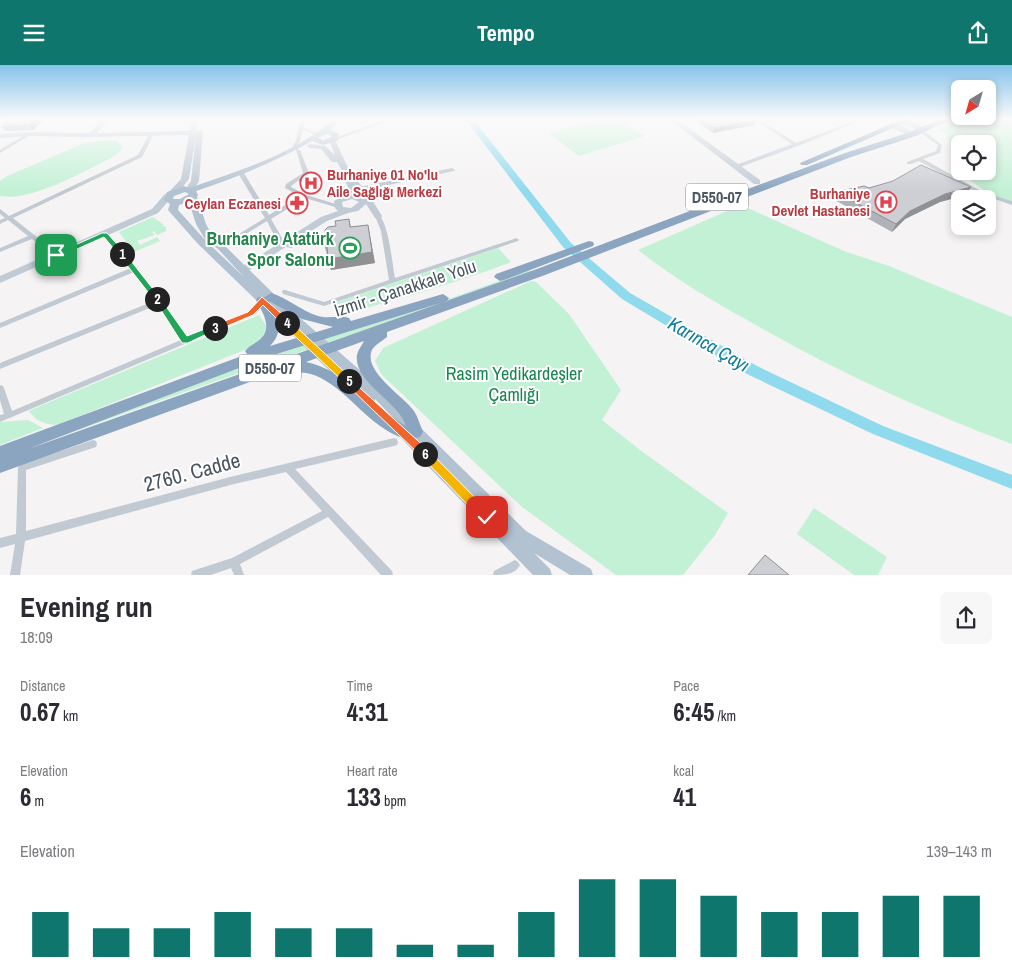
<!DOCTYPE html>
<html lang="en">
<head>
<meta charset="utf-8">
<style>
  :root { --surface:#fff; --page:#f7f7f7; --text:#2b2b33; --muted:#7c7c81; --accent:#0f766e }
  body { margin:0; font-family:"Archivo Narrow",sans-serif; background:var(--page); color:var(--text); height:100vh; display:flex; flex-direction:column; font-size:19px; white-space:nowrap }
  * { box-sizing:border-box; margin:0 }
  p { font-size:16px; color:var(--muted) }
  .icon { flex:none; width:28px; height:28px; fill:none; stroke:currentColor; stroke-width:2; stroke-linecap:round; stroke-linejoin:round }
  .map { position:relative; height:510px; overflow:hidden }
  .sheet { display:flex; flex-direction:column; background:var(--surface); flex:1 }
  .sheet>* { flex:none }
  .needle { width:32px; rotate:217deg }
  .fabs { position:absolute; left:951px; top:15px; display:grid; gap:10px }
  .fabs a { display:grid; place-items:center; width:45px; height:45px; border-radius:8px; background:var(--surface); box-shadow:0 2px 8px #0003; font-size:25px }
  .pin { position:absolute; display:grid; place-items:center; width:42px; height:42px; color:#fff; margin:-21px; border-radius:10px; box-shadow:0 2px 8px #0006 }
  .km { position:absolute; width:25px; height:25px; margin:-12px; border-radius:50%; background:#222; color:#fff; font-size:14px; line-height:25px; text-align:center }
  .round { display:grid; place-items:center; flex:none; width:52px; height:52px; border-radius:8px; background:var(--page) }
  .headline { display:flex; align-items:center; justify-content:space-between; height:85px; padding:0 20px }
  h1 { font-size:28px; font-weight:700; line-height:38px }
  .metrics { display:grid; grid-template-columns:repeat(3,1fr); gap:8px; height:85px; padding:5px 20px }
  .metrics div { display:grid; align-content:center }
  .metrics b { font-size:25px; font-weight:700 }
  .metrics small { font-size:14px; font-weight:400 }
  .metrics p { font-size:14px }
  .chart { height:140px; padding:10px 20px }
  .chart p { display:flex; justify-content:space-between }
  .chart svg { width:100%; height:90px; margin-top:5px; stroke:var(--accent); stroke-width:6 }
  header { display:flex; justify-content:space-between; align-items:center; height:65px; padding:0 20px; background:var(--accent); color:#fff; font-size:22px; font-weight:700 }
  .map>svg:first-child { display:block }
  .green { fill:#c3f1d5; fill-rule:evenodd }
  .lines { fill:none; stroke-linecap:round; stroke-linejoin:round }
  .river { fill:#90daee; fill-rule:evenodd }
  .street { fill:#c1cad2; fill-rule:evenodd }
  .secondary { fill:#c1cbd6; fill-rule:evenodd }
  .primary { fill:#b3c2d1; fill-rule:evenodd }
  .highway { fill:#8ba5c1; fill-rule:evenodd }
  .wall { fill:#b0b2b7 }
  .shaded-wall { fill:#909195 }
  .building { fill:#cdcfd5; stroke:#909195 }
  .split-1 { fill:#22a559; stroke:#fff }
  .split-2 { fill:#22a559; stroke:#fff }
  .split-3 { fill:#22a559; stroke:#fff }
  .split-4 { fill:#f0652b; stroke:#fff }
  .split-5 { fill:#f5b400; stroke:#fff }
  .split-6 { fill:#f0652b; stroke:#fff }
  .split-7 { fill:#f5b400; stroke:#fff }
  .labels { text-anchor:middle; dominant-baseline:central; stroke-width:4; stroke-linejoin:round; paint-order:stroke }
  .far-health-label { font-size:15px; font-weight:bold; fill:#be3a42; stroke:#fff; text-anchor:end }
  .shield { fill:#fff; stroke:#808990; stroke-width:1 }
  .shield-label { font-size:16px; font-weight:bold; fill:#4a5661 }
  .leisure-label { font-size:18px; font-weight:bold; fill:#27864d; stroke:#fff; text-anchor:end }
  .street-label { font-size:18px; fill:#4a5661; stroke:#fff }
  .park-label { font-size:18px; fill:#17864f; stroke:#fff }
  .water-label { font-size:19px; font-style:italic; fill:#0c7c9b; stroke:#fff }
  .near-street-label { font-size:21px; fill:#4a5661; stroke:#fff }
</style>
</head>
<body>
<header><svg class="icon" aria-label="menu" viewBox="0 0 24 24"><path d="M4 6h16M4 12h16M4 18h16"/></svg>Tempo<svg class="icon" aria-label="share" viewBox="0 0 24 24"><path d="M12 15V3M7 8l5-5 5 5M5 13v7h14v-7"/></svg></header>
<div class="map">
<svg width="1012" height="510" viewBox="0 0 1012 510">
  <rect width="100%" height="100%" fill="#f5f3f3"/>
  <g class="green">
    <polygon points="596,54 618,54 645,71 579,91 548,68"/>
    <path d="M962,54H1012V136L986,127L959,107L947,69L938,65ZM960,79H988V106H960Z"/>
    <path d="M107,75L117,76L122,81L120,87L111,93C82,107 31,137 0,131V116L7,111L82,79Z"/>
    <path d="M741,140L844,186L889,201L1012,252V379C920,345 832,304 747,255C709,234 671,211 638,185Z"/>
    <polygon points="153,152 164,160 162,161 166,162 166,166 157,170 154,166 152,167 155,170 137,176 140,180 157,172 160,176 134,187 119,167"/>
    <path d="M498,183L511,197C453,219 396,235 336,251L337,237Z"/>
    <path d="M530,205L531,208C373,263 214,315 57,373L305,277L423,243Z"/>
    <polygon points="531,216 536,217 569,249 621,325 602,355 640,385 728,448 715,470 683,510 616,510 522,442 381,309 375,296 383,283"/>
    <path d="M259,250L267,262L262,272L252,282L57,360C44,359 37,357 29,346L33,344Z"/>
    <polygon points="28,355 43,363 0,380 0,357"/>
    <polygon points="814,443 887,492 878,510 854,510 797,469"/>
  </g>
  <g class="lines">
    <polygon class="river" points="465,54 473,54 571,178 630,228 757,301 883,361 1012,410 1012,424 873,369 747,309 622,234 563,182"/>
    <g class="street">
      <polygon points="300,54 304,54 303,62 319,69 317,70 303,65 300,76 296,83 294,83 292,82 296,76"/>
      <polygon points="387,54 393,54 336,75 332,74"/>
      <polygon points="753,54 758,54 796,78 859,54 865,54 798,81 740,102 736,102 736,100 792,79"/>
      <polygon points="884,54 893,54 904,57 902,58"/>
      <polygon points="919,65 923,65 942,80 940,88 923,94 981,126 1012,136 1012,140 977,128 919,96 911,99 907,99 907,97 936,86 938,80 919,67"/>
      <polygon points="28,68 32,69 0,88 0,85"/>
      <polygon points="150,68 154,69 142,92 13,153 58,189 59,190 58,191 54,191 32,174 0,187 0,183 28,171 8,155 0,159 0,155 5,153 0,149 0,144 9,151 138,90"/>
      <path d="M296,84L300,85L309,108L291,121V122L306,130L339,140V142H335L305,133L271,154L282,173L292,181L293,182L292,183C279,183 272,166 267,156L223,183H219L218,182L219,181L265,153L238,108L239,107H243L244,108L269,150L300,131L285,123L286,119L303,108L296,85Z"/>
      <polygon points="452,103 455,105 454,106 360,126 357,124 360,122"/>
      <path d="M378,149C389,158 392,198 395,213L514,174L516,173L519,175L518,176L324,241L283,229L282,227L283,225H285L324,237L389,215L381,166L375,151Z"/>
      <polygon points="105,167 107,168 137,203 160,234 161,234 162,237 187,272 249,246 255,241 260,233 262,233 265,235 259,245 253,250 0,357 0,350 4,349 0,335 0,320 3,321 4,323 12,346 181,275 157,240 0,304 0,298 154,236 134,207 0,263 0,258 131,203 103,170 102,169"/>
      <polygon points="394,373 397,374 398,377 397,380 394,381 295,404 392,506 393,510 381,510 328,452 240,499 244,510 234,510 231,503 211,510 191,510 192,506 232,493 322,446 286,407 234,419 25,476 20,510 10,510 15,479 0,483 0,473 16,469 18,403 19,400 93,375 96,376 97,379 96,382 26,405 26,466 234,411"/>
      <path d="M515,495L518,497L520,500C515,510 503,510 493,510L494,506Z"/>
    </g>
    <g class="secondary">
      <polygon points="102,54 109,54 97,68 190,66 192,54 198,54 196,67 200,65 203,67 199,116 192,127 186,127 185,125 191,116 196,69 189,114 176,130 171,130 171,133 158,148 0,218 0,211 152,144 165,129 170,129 170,126 181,114 189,70 86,72 30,71 0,73 0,69 30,67 84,68 91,67"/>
      <polygon points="669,54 676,54 760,115 760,119 754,119"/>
      <path d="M332,73L335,75L350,107L364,124L366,133L372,135L382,151L381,153H375L366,139L358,146L348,148L327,156L246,207H240L238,205L240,203L321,152L338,146L335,143L334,136L341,132L348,122L344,113L345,111L337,97H332L321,84L310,83L307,81L310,79L325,81L335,90L329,75ZM355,123L357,130L351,129ZM352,134L359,137L351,143L343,142L342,137Z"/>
    </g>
    <g class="primary">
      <path d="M333,54H341L330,65L339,69L337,76L323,80L312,76C275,97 237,112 196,126L198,130L197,132L206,159L213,172L224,180L283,238L378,321L526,466L591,504L593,510H570L534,488L550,504L552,510H533L399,371L397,367L399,363L402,362L375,334L374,339L369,340L364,339L198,179L168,145L170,139L164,135L167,127L184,121L189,123C233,108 300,87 333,54ZM327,69L331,70L330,73L323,75L318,73ZM185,127L189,129L180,134H173L174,131ZM189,137L196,159L206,176L178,145L179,140ZM206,176L218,184L244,212Z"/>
      <polygon points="899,55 918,58 925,66 918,68 912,62 899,59"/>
      <polygon points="890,58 896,58 917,69 910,71 890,62"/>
    </g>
    <g class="highway">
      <polygon points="903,54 914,54 807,100 801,100 800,98"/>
      <path d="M941,54H952L916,71L851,92L545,210L387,267V272C381,277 372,281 371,288C366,308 403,331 414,346C418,352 420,360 423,367L420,372L415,373L409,370L403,373C370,362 351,329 321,313C306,305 297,309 283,305L0,408V381L247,289L245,286C249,281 254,279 258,276C274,264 263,248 256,235L258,232H265L271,228C288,233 301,246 318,251C328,254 339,250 349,253L351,256L443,229L449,233L447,236L270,291L28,384L537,204L761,119L845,88L910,67ZM269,236L302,254L333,262L270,281C285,266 277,252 269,236ZM364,276C362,280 358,285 357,290C353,317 399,337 406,361C372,341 345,305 306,297Z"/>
      <polygon points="589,176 593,177 594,179 593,181 504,215 500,216 494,212 496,209"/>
    </g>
  </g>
  <g class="wall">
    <polygon points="693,54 755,54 754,60 713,68"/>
    <polygon points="42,56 33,65 5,66 2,62"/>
    <polygon points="299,115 321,116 309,123 301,120"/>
    <polygon points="971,122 966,130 940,137 905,154 892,167 833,134 836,127 869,123"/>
    <polygon points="349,154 351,162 368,160 375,198 331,205 327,190 324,179"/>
  </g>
  <g class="shaded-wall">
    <polygon points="36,54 40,54 42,56 33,65 30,60"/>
    <polygon points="756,55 754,60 713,68 714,63"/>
    <polygon points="319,111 321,116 309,123 308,118"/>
    <polygon points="971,122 966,130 940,137 905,154 892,167 896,159 910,146 945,129"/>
    <polygon points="368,160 375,198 331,205 328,194"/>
  </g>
  <g class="building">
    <polygon points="10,54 36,54 30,60 2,62"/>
    <polygon points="701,54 755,54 756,55 714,63"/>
    <polygon points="921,100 971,122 945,129 910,146 896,159 836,127 864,121 869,123 893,116"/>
    <polygon points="311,108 319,111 308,118 299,115"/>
    <polygon points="349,154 350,162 368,160 372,187 328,194 327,181 324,179 326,177 325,165 328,162 336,161 335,156"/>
    <polygon points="765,490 789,510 748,510"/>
  </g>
  <linearGradient id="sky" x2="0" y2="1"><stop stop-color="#85c3ea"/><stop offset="0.43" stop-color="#fafafa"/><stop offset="1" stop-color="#fafafa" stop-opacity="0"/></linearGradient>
  <rect width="1012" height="125" fill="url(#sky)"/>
  <polygon class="split-1" points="102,168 107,168 124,187 124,190 119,190 104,172 59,192 53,190"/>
  <polygon class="split-2" points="119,187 124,187 160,233 160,236 155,236 119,190"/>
  <polygon class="split-3" points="157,232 160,233 187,271 215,260 219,263 188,278 182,278 154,234"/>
  <polygon class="split-4" points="262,232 290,256 290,261 284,261 263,240 253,250 218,265 212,265 212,261 248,247"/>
  <polygon class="split-5" points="284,256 290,256 352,314 352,319 346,319 284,261"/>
  <polygon class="split-6" points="349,313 429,386 429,392 422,392 346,319 346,314"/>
  <polygon class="split-7" points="425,384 429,386 491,449 493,452 491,456 487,458 483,456 422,392 420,389"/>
  <defs>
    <g id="hospital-ring" transform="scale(1.125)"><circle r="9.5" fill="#fff" stroke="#e0444e" stroke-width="1.5"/><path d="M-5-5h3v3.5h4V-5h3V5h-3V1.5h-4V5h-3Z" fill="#e0444e"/></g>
    <g id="pharmacy-ring" transform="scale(1.125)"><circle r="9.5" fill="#fff" stroke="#e0444e" stroke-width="1.5"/><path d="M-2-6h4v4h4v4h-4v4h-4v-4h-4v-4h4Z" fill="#e0444e"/></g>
    <g id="stadium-ring" transform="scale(1.125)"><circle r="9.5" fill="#fff" stroke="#2e9e5b" stroke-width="1.5"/><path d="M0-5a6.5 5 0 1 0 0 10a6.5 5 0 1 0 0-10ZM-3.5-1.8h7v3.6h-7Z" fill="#2e9e5b"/></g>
  </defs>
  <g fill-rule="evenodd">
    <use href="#hospital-ring" x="311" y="118"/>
    <use href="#hospital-ring" x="886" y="137"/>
    <use href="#pharmacy-ring" x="297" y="138"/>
    <use href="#stadium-ring" x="350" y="183"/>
  </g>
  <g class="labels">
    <g class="far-health-label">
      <text x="327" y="109" text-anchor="start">Burhaniye 01 No'lu<tspan x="327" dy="17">Aile Sağlığı Merkezi</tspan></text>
      <text x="870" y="128">Burhaniye<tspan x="870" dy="17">Devlet Hastanesi</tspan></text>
      <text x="281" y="138">Ceylan Eczanesi</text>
    </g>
    <g class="shield">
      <rect x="686" y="118.5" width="62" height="27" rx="4"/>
      <rect x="239" y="289.5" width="62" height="27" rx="4"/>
    </g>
    <g class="shield-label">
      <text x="717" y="132">D550-07</text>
      <text x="270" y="303">D550-07</text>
    </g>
    <g class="leisure-label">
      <text x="334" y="173">Burhaniye Atatürk<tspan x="334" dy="21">Spor Salonu</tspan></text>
    </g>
    <g class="street-label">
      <text transform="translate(405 223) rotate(-18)">İzmir - Çanakkale Yolu</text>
    </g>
    <g class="park-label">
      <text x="514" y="308">Rasim Yedikardeşler<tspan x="514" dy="21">Çamlığı</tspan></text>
    </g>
    <g class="water-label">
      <text transform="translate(709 279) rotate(30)">Karınca Çayı</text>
    </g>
    <g class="near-street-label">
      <text transform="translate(192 407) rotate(-15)">2760. Cadde</text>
    </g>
  </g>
</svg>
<div class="fabs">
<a><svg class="needle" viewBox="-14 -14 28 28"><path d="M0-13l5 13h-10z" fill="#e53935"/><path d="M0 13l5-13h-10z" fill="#7c7c81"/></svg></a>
<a><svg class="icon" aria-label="locate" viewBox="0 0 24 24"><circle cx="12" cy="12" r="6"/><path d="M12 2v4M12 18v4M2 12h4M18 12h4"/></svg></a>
<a><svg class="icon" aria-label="layers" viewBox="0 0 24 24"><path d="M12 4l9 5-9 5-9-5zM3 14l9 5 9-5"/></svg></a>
</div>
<div class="pin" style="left:56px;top:190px;background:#1e9e55"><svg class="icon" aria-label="arrive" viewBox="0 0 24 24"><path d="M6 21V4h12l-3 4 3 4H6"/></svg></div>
<div class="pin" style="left:487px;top:452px;background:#d93025"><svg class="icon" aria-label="check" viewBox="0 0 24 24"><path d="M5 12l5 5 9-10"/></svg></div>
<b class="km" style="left:122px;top:189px">1</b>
<b class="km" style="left:157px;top:234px">2</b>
<b class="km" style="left:215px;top:263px">3</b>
<b class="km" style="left:287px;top:258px">4</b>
<b class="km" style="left:349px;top:316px">5</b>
<b class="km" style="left:425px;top:389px">6</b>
</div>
<section class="sheet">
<div class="headline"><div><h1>Evening run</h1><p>18:09</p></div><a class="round"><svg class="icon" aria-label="share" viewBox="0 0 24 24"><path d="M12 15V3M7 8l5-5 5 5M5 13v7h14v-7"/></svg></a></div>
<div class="metrics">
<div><p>Distance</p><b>0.67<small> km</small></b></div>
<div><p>Time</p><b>4:31</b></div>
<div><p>Pace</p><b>6:45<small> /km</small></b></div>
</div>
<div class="metrics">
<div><p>Elevation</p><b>6<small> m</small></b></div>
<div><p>Heart rate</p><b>133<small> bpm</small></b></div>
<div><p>kcal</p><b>41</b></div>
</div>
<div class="chart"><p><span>Elevation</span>139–143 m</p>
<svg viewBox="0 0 160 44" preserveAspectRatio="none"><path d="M5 44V22M15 44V30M25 44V30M35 44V22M45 44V30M55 44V30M65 44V38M75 44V38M85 44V22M95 44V6M105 44V6M115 44V14M125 44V22M135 44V22M145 44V14M155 44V14"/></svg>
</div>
</section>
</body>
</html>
